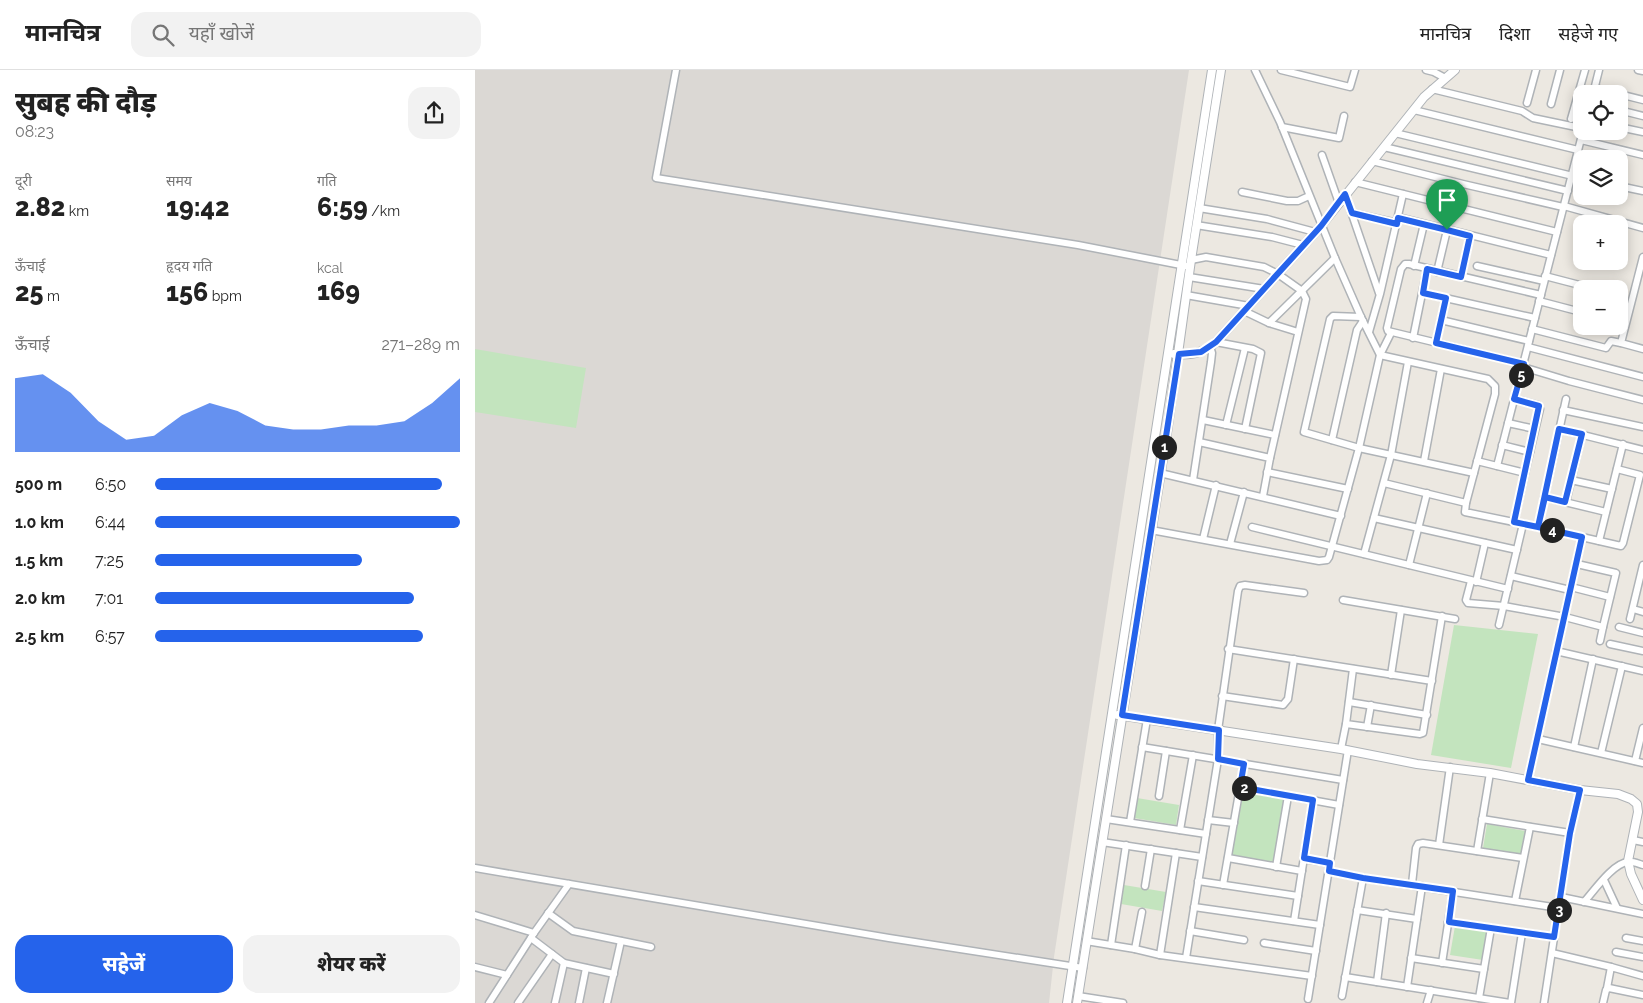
<!DOCTYPE html>
<html lang="hi">
<head>
<meta charset="utf-8">
<style>
  :root { --surface:#fff; --page:#f2f2f2; --text:#222; --muted:#767676; --line:#e0e0e0; --accent:#2563eb }
  body { margin:0; font-family:Raleway,"Noto Sans Devanagari",sans-serif; background:var(--page); color:var(--text); height:100vh; display:flex; flex-direction:column; font-size:19px; white-space:nowrap }
  * { box-sizing:border-box; margin:0 }
  p { font-size:16px; color:var(--muted) }
  .icon { flex:none; width:28px; height:28px; fill:none; stroke:currentColor; stroke-width:2; stroke-linecap:round; stroke-linejoin:round }
  .map { position:relative; flex:1; overflow:hidden }
  .drawer { display:flex; flex-direction:column; background:var(--surface); width:475px }
  .drawer>* { flex:none }
  .controls { position:absolute; left:1098px; top:15px; display:grid; gap:10px }
  .controls a { display:grid; place-items:center; width:55px; height:55px; border-radius:10px; background:var(--surface); box-shadow:0 2px 12px #0003; font-size:25px }
  .pin { position:absolute; display:grid; place-items:center; width:42px; height:42px; color:#fff; margin:-51px -21px; border-radius:50% 50% 50% 0; rotate:-45deg; box-shadow:0 0 5px #0007 }
  .pin .icon { rotate:45deg }
  .km { position:absolute; width:25px; height:25px; margin:-12px; border-radius:50%; background:#222; color:#fff; font-size:14px; line-height:25px; text-align:center }
  .round { display:grid; place-items:center; flex:none; width:52px; height:52px; border-radius:15px; background:var(--page) }
  .summary { display:flex; align-items:center; justify-content:space-between; height:85px; padding:0 15px }
  h1 { font-size:28px; font-weight:800; line-height:38px }
  .stats { display:grid; grid-template-columns:repeat(3,1fr); gap:8px; height:85px; padding:5px 15px }
  .stats div { display:grid; align-content:center }
  .stats b { font-size:25px; font-weight:800 }
  .stats small { font-size:14px; font-weight:400 }
  .stats p { font-size:14px }
  .chart { height:140px; padding:10px 15px }
  .chart p { display:flex; justify-content:space-between }
  .chart svg { width:100%; height:90px; margin-top:5px; fill:var(--accent); opacity:.7 }
  .button { display:flex; gap:10px; margin-top:auto; padding:10px 15px }
  .button a { flex:1; height:58px; border-radius:15px; background:var(--accent); color:#fff; font-size:20px; font-weight:800; line-height:58px; text-align:center }
  .button a+a { background:var(--page); color:var(--text) }
  ul { padding:0 15px; list-style:none; font-size:16px }
  li { display:grid; grid-template-columns:80px 60px 1fr; align-items:center; height:38px }
  li i { height:12px; border-radius:6px; background:var(--accent) }
  header { display:flex; align-items:center; gap:30px; box-sizing:border-box; height:70px; padding:0 25px; background:var(--surface); border-bottom:1px solid var(--line) }
  header strong { font-size:24px }
  nav { display:flex; gap:28px; margin-inline-start:auto; font-size:18px }
  .search { width:350px; height:45px; background:var(--page); display:flex; align-items:center; gap:12px; box-sizing:border-box; padding:0 18px; border-radius:15px; color:var(--muted); font-size:19px }
  main { display:flex; flex:1; min-height:0 }
  .map>svg:first-child { display:block }
  .industrial { fill:#dbd8d4 }
  .green { fill:#c3e4be }
  .lines { fill:none; stroke-linecap:round; stroke-linejoin:round }
  .minor-casing { stroke:#afb3b7; stroke-width:9 }
  .tertiary-casing { stroke:#afb3b7; stroke-width:10 }
  .minor { stroke:#fff; stroke-width:6 }
  .tertiary { stroke:#fff; stroke-width:8 }
  .route-casing { stroke:#fff; stroke-width:10 }
  .route { stroke:#2563eb; stroke-width:6 }
</style>
</head>
<body>
<header>
<strong>मानचित्र</strong>
<div class="search"><svg class="icon" aria-label="search" viewBox="0 0 24 24"><circle cx="10" cy="10" r="6"/><path d="M15 15l6 6"/></svg>यहाँ खोजें</div>
<nav><a>मानचित्र</a><a>दिशा</a><a>सहेजे गए</a></nav>
</header>
<main>
<section class="drawer">
<div class="summary"><div><h1>सुबह की दौड़</h1><p>08:23</p></div><a class="round"><svg class="icon" aria-label="share" viewBox="0 0 24 24"><path d="M12 15V3M7 8l5-5 5 5M5 13v7h14v-7"/></svg></a></div>
<div class="stats">
<div><p>दूरी</p><b>2.82<small> km</small></b></div>
<div><p>समय</p><b>19:42</b></div>
<div><p>गति</p><b>6:59<small> /km</small></b></div>
</div>
<div class="stats">
<div><p>ऊँचाई</p><b>25<small> m</small></b></div>
<div><p>हृदय गति</p><b>156<small> bpm</small></b></div>
<div><p>kcal</p><b>169</b></div>
</div>
<div class="chart"><p><span>ऊँचाई</span>271–289 m</p>
<svg viewBox="0 0 160 44" preserveAspectRatio="none"><path d="M0 44V8L10 6L20 15L30 29L40 38L50 36L60 26L70 20L80 24L90 31L100 33L110 33L120 31L130 31L140 29L150 20L160 8V44z"/></svg>
</div>
<ul>
<li><b>500 m</b>6:50<i style="width:94%"></i></li>
<li><b>1.0 km</b>6:44<i style="width:100%"></i></li>
<li><b>1.5 km</b>7:25<i style="width:68%"></i></li>
<li><b>2.0 km</b>7:01<i style="width:85%"></i></li>
<li><b>2.5 km</b>6:57<i style="width:88%"></i></li>
</ul>
<div class="button"><a>सहेजें</a><a>शेयर करें</a></div>
</section>
<div class="map">
<svg width="1168" height="933" viewBox="0 0 1168 933">
  <rect width="100%" height="100%" fill="#ece8e1"/>
  <polygon class="industrial" points="0,0 714,0 579,887 574,933 0,933"/>
  <g class="green">
    <polygon points="0,279 111,298 101,358 0,342"/>
    <polygon points="979,555 1063,564 1036,698 956,685"/>
    <polygon points="767,721 810,729 799,793 756,786"/>
    <polygon points="662,728 704,735 701,755 659,748"/>
    <polygon points="1012,754 1050,761 1046,785 1008,778"/>
    <polygon points="649,815 691,822 687,841 646,834"/>
    <polygon points="980,856 1012,861 1008,890 975,885"/>
  </g>
  <g class="lines">
    <g class="minor-casing">
      <g id="minor">
        <polyline points="201,0 181,108 603,175 711,196"/>
        <polyline points="780,0 805,52 860,188 886,247 905,285 1013,309 1020,316 1020,324 991,433 990,442 1063,457 1146,476 1148,473 1165,405 1142,399"/>
        <polyline points="806,0 875,17 880,0"/>
        <polyline points="951,0 959,2 970,8"/>
        <polyline points="1163,0 1168,1"/>
        <polyline points="1120,18 1168,30"/>
        <polyline points="957,19 1047,41 1058,48 1106,58"/>
        <polyline points="1118,24 1124,0"/>
        <polyline points="1052,33 1061,0"/>
        <polyline points="1076,34 1085,0"/>
        <polyline points="939,40 1103,80"/>
        <polyline points="1144,40 1168,46"/>
        <polyline points="1096,49 1110,0"/>
        <polyline points="807,57 864,68 869,46"/>
        <polyline points="1144,57 1168,62"/>
        <polyline points="920,63 1106,108"/>
        <polyline points="1106,70 1168,85"/>
        <polyline points="909,77 1093,121"/>
        <polyline points="847,85 864,133"/>
        <polyline points="897,91 988,114 1088,137"/>
        <polyline points="880,112 1082,162"/>
        <polyline points="1144,116 1168,121"/>
        <polyline points="767,122 812,131 823,131 834,126"/>
        <polyline points="870,124 904,223"/>
        <polyline points="1089,136 1168,158"/>
        <polyline points="724,138 792,149 840,162"/>
        <polyline points="877,143 922,153"/>
        <polyline points="923,147 1076,185"/>
        <polyline points="721,155 797,167 828,175"/>
        <polyline points="1168,187 1146,273 1168,279"/>
        <polyline points="716,190 731,187 789,197 803,204 827,221 831,229 795,388"/>
        <polyline points="939,196 949,154"/>
        <polyline points="1002,196 1069,211"/>
        <polyline points="962,202 972,160"/>
        <polyline points="1070,206 1120,219"/>
        <polyline points="714,207 789,219"/>
        <polyline points="986,207 995,166"/>
        <polyline points="948,223 1060,248"/>
        <polyline points="711,225 774,236"/>
        <polyline points="1064,231 1106,242"/>
        <polyline points="769,241 794,253 823,262"/>
        <polyline points="886,247 858,246 855,249 829,362 884,378 999,403"/>
        <polyline points="966,250 1054,271"/>
        <polyline points="794,253 860,188"/>
        <polyline points="1057,259 1131,278 1136,271 1146,273"/>
        <polyline points="894,262 905,224 928,124"/>
        <polyline points="938,268 952,199"/>
        <polyline points="741,272 778,279 786,283 770,359"/>
        <polyline points="961,273 971,228"/>
        <polyline points="1053,277 1168,307"/>
        <polyline points="1049,294 913,261 912,258 926,199 930,194 934,194 1066,225"/>
        <polyline points="1048,297 1094,311 1168,330"/>
        <polyline points="1039,329 1063,335 1065,339 1050,403"/>
        <polyline points="1088,340 1168,357"/>
        <polyline points="728,350 800,365"/>
        <polyline points="1033,353 1060,359"/>
        <polyline points="751,355 770,278"/>
        <polyline points="1084,359 1168,380"/>
        <polyline points="857,370 882,260 888,251"/>
        <polyline points="724,372 795,388 788,426"/>
        <polyline points="1027,375 1055,382"/>
        <polyline points="949,391 966,299"/>
        <polyline points="1002,391 1022,396 1108,61"/>
        <polyline points="1022,396 1050,403 1039,452"/>
        <polyline points="792,402 873,419"/>
        <polyline points="685,403 866,446"/>
        <polyline points="718,410 736,292 737,283 735,277"/>
        <polyline points="1096,410 1137,419"/>
        <polyline points="909,413 991,433"/>
        <polyline points="1069,427 1131,442"/>
        <polyline points="1091,432 1107,364"/>
        <polyline points="899,448 1042,480"/>
        <polyline points="777,457 1033,519"/>
        <polyline points="1063,457 1091,329"/>
        <polyline points="676,460 844,491 852,490 854,487 884,378 905,285 916,263"/>
        <polyline points="728,469 741,415"/>
        <polyline points="1124,471 1148,374"/>
        <polyline points="755,474 769,422"/>
        <polyline points="889,484 916,385 933,292"/>
        <polyline points="934,495 952,423"/>
        <polyline points="1036,506 1095,520"/>
        <polyline points="996,511 991,530 993,533 1029,536 1090,547 1128,557 1141,503 1102,494"/>
        <polyline points="1001,512 1010,473"/>
        <polyline points="1096,517 1135,527"/>
        <polyline points="868,530 980,549"/>
        <polyline points="1158,539 1168,542"/>
        <polyline points="1155,549 1168,495"/>
        <polyline points="1024,555 1048,454"/>
        <polyline points="1144,557 1168,563"/>
        <polyline points="1125,571 1128,557"/>
        <polyline points="1135,574 1168,581"/>
        <polyline points="753,579 957,611"/>
        <polyline points="1081,581 1168,601"/>
        <polyline points="878,599 871,654 945,664 948,663 967,546"/>
        <polyline points="916,605 926,540"/>
        <polyline points="747,626 808,635 813,629 819,589"/>
        <polyline points="874,632 952,645"/>
        <polyline points="892,657 896,635"/>
        <polyline points="1063,669 1168,693"/>
        <polyline points="667,677 868,710"/>
        <polyline points="1099,677 1118,589"/>
        <polyline points="866,679 871,654"/>
        <polyline points="1126,683 1147,596"/>
        <polyline points="1160,691 1168,658"/>
        <polyline points="1053,710 1107,467"/>
        <polyline points="765,717 864,735"/>
        <polyline points="684,726 691,681"/>
        <polyline points="631,749 731,764"/>
        <polyline points="1007,749 1095,763"/>
        <polyline points="733,750 759,753"/>
        <polyline points="655,752 672,649"/>
        <polyline points="705,760 718,685"/>
        <polyline points="1158,770 1168,772"/>
        <polyline points="627,772 727,787"/>
        <polyline points="964,775 975,697"/>
        <polyline points="1002,781 1015,703"/>
        <polyline points="753,788 827,801"/>
        <polyline points="829,789 855,793"/>
        <polyline points="801,797 813,726"/>
        <polyline points="0,798 414,868 608,898"/>
        <polyline points="854,801 888,808 1084,838"/>
        <polyline points="1129,810 1142,838"/>
        <polyline points="723,811 823,826"/>
        <polyline points="937,814 941,778 943,774 948,773 1048,788"/>
        <polyline points="748,815 769,694"/>
        <polyline points="670,816 676,779"/>
        <polyline points="1086,827 1168,844"/>
        <polyline points="1040,831 1055,757"/>
        <path d="M1109,832C1119,821 1138,793 1153,792C1157,791 1164,794 1168,795"/>
        <polyline points="719,837 845,855"/>
        <polyline points="882,840 942,849"/>
        <polyline points="73,843 98,861 176,877"/>
        <polyline points="0,845 59,863"/>
        <polyline points="819,851 838,730"/>
        <polyline points="973,852 1079,867"/>
        <polyline points="715,861 769,870"/>
        <polyline points="56,868 89,893 139,904"/>
        <polyline points="1151,868 1168,871"/>
        <polyline points="611,871 660,879 685,885 837,906"/>
        <polyline points="789,873 841,881"/>
        <polyline points="636,875 651,775"/>
        <polyline points="660,879 667,842"/>
        <polyline points="1141,882 1168,887"/>
        <polyline points="1077,883 1136,897"/>
        <polyline points="685,885 701,783"/>
        <polyline points="711,888 743,689 743,660 763,521 765,516 770,515 829,523"/>
        <polyline points="936,888 1009,899"/>
        <polyline points="967,893 978,821"/>
        <polyline points="0,897 32,905"/>
        <polyline points="870,907 1035,933"/>
        <polyline points="902,912 911,843"/>
        <polyline points="932,917 947,816"/>
        <polyline points="1132,918 1136,897 1168,906"/>
        <polyline points="603,926 648,933"/>
        <polyline points="867,926 888,808"/>
        <polyline points="1004,928 1016,858"/>
        <polyline points="833,929 873,680"/>
        <polyline points="14,933 59,863 94,814"/>
        <polyline points="43,933 77,884"/>
        <polyline points="80,933 89,893"/>
        <polyline points="104,933 111,898"/>
        <polyline points="132,933 146,871"/>
        <polyline points="952,933 956,920"/>
        <polyline points="1036,933 1047,863"/>
        <polyline points="1069,933 1095,763 1105,720"/>
        <polyline points="1128,933 1131,920 1134,918 1168,925"/>
      </g>
    </g>
    <g class="tertiary-casing">
      <g id="tertiary">
        <path d="M699,284C716,286 729,283 741,272L846,156L949,27L980,0"/>
        <polyline points="643,645 866,679 942,694 1015,703 1105,720 1143,724 1156,729 1162,734 1163,742 1153,791 1156,804 1168,830"/>
        <polyline points="592,933 737,0"/>
        <polyline points="602,933 692,363 716,190 746,0"/>
      </g>
    </g>
    <use href="#minor" class="minor"/>
    <use href="#tertiary" class="tertiary"/>
  </g>
  <g class="lines">
    <g class="route-casing">
      <polyline id="route" points="972,160 923,148 922,154 877,143 870,124 846,156 741,272 726,282 704,284 647,645 744,660 743,689 769,694 765,717 838,730 829,788 855,793 854,801 888,808 978,821 974,852 1079,867 1095,763 1105,720 1053,710 1107,467 1063,457 1084,359 1107,364 1090,432 1070,427 1063,457 1039,452 1064,336 1039,329 1049,294 961,273 971,228 948,223 952,199 986,207 995,166 972,160"/>
    </g>
    <use href="#route" class="route"/>
  </g>
</svg>
<div class="controls">
<a><svg class="icon" aria-label="locate" viewBox="0 0 24 24"><circle cx="12" cy="12" r="6"/><path d="M12 2v4M12 18v4M2 12h4M18 12h4"/></svg></a>
<a><svg class="icon" aria-label="layers" viewBox="0 0 24 24"><path d="M12 4l9 5-9 5-9-5zM3 14l9 5 9-5"/></svg></a>
<a>+</a>
<a>−</a>
</div>
<div class="pin" style="left:972px;top:160px;background:#1e9e55"><svg class="icon" aria-label="arrive" viewBox="0 0 24 24"><path d="M6 21V4h12l-3 4 3 4H6"/></svg></div>
<b class="km" style="left:689px;top:377px">1</b>
<b class="km" style="left:769px;top:718px">2</b>
<b class="km" style="left:1084px;top:840px">3</b>
<b class="km" style="left:1077px;top:460px">4</b>
<b class="km" style="left:1046px;top:305px">5</b>
</div>
</main>
</body>
</html>
